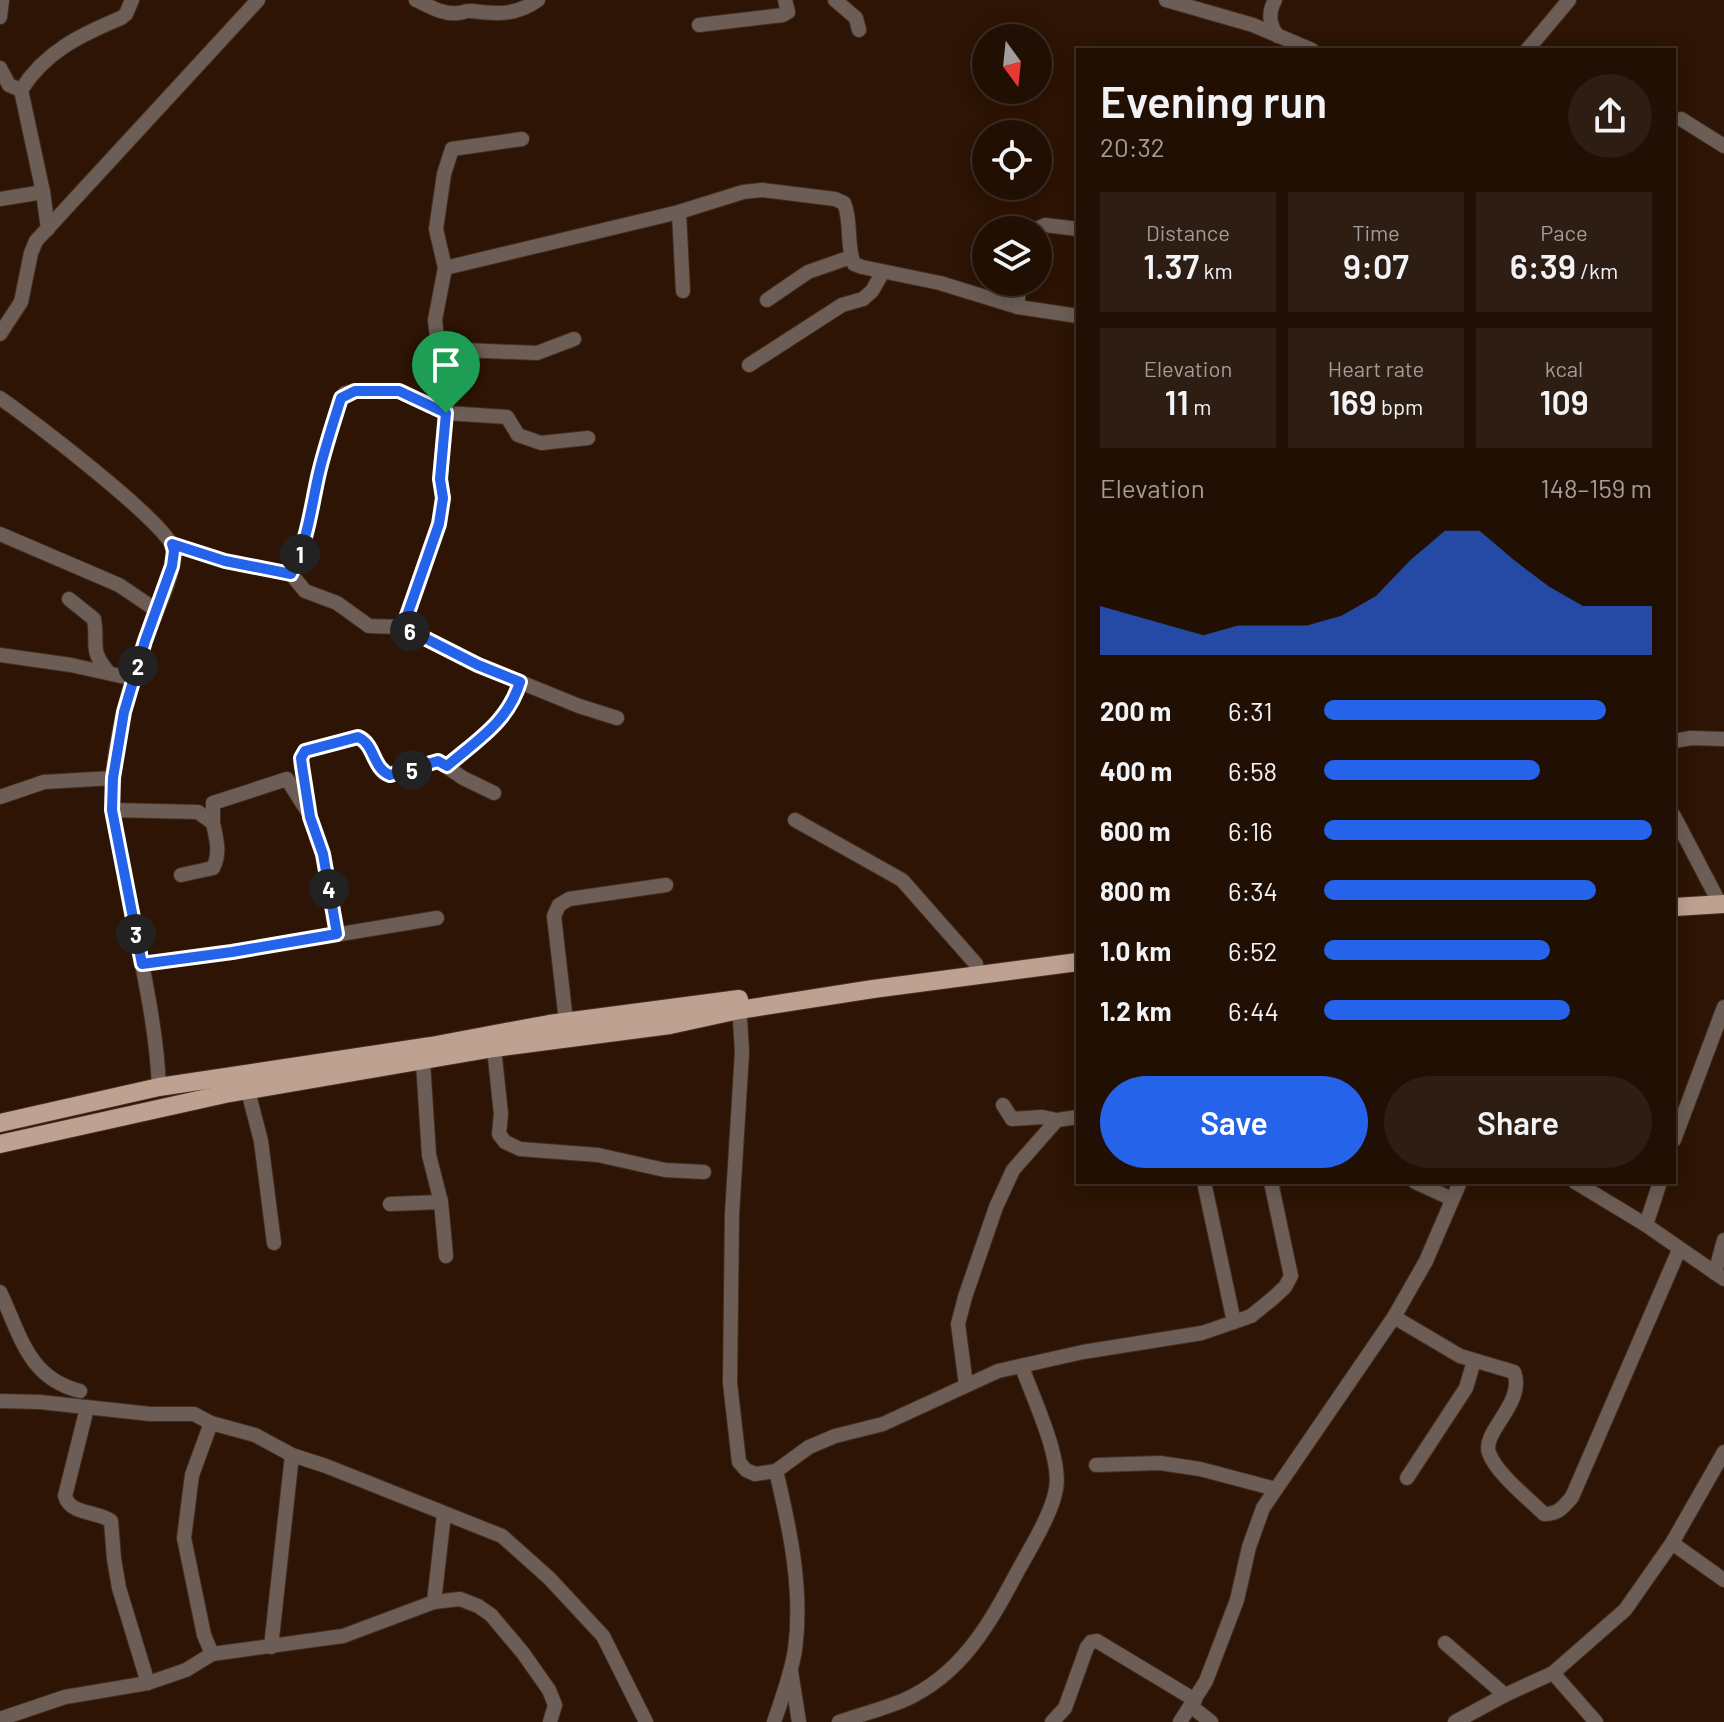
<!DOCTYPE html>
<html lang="en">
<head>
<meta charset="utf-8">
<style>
  :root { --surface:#220f03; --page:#2e1d12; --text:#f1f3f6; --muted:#a29c9a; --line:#3f2f25; --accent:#2563eb }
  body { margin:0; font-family:Barlow,sans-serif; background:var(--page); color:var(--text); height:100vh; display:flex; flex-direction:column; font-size:30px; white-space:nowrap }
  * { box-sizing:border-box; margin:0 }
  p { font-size:26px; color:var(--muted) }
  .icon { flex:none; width:44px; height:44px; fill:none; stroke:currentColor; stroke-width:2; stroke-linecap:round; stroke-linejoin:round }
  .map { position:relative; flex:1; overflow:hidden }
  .sheet { position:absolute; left:1076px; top:48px; width:600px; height:1136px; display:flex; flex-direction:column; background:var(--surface); border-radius:0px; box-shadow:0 4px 20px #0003,0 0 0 2px var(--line) }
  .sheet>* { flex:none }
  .needle { width:52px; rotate:165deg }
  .controls { position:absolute; left:972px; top:24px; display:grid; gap:16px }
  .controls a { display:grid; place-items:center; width:80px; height:80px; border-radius:50%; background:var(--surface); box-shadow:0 4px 20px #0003,0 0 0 2px var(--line); font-size:40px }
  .pin { position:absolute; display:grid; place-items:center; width:68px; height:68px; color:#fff; margin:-82px -34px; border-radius:50% 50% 50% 0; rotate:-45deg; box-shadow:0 0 8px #0007 }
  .pin .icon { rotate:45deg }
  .km { position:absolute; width:40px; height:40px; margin:-20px; border-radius:50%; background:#222; color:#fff; font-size:22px; line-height:40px; text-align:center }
  .round { display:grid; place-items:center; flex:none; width:84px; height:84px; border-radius:42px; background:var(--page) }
  .head { display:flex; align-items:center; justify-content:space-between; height:136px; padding:0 24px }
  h1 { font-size:44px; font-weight:600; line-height:60px }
  .metrics { display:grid; grid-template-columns:repeat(3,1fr); gap:12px; height:136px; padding:8px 24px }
  .metrics div { display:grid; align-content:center; border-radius:0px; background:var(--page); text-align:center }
  .metrics b { font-size:34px; font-weight:600 }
  .metrics small { font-size:22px; font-weight:400 }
  .metrics p { font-size:22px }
  .chart { height:224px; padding:16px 24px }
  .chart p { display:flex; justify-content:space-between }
  .chart svg { width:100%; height:144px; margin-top:8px; fill:var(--accent); opacity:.7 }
  .primary-button { display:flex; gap:16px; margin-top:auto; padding:16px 24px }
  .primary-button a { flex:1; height:92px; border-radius:48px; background:var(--accent); color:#fff; font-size:32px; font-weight:600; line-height:92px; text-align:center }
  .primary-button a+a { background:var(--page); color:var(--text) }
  ul { padding:0 24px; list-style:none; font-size:26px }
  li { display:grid; grid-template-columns:128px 96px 1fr; align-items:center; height:60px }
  li i { height:20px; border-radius:10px; background:var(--accent) }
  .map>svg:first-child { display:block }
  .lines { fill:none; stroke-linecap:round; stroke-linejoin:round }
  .minor-casing { stroke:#462e1f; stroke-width:16 }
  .major-casing { stroke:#462e1f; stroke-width:20 }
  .minor { stroke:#6c5e56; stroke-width:14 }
  .major { stroke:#bea190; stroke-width:18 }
  .route-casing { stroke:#fff; stroke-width:16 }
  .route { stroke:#2563eb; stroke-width:10 }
</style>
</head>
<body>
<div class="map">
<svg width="1724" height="1722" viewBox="0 0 1724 1722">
  <rect width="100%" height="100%" fill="#2d1404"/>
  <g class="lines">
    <g class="minor-casing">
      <g id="minor">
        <path d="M416,0C429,6 443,15 458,13C469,12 460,11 471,11C497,14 515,16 538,0"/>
        <polyline points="835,0 856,18 859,30"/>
        <polyline points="1166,0 1253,25 1312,50"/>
        <path d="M1275,0C1268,12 1269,26 1278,36"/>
        <polyline points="0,17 2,0"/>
        <polyline points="699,25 783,15 788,12 785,0"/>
        <polyline points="1527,50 1569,0"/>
        <polyline points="0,68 9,85 21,90"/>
        <polyline points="1681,119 1724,146"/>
        <polyline points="0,199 43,192"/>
        <polyline points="679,212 683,291"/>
        <path d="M48,229L43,192L21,90C45,52 80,35 121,18L126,14L132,0"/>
        <polyline points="1034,230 1045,225 1078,229"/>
        <path d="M445,268L679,212L743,192L762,190L835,199L844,203C852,222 846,245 854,264L862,267L940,283L1018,307L1078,316"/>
        <polyline points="767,300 808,272 851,257"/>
        <polyline points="1018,307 1018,282"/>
        <polyline points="0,334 21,302 31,253 36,241 258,0"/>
        <polyline points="439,349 537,353 574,339"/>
        <polyline points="749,365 842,305 863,299 872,291 883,272"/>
        <path d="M0,398C28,417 167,523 173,548C179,568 152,619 145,640C130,684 117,730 113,775C110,808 118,839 124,871C136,943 156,1014 159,1087"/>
        <polyline points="0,534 119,585 156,610"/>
        <polyline points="172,544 225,561 291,574 305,591 337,603 369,626 403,627 478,665 579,706 617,718"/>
        <path d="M291,574C308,538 310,513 318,477C324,450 333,424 341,398L345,393L355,391H399L446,413L507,417L518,435L541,443L588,438"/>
        <path d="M69,599L94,619C99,646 88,648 109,673"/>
        <polyline points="403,627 439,524 443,498 440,479 446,413 435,320 445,268 436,229 444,174 452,149 522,139"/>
        <polyline points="0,655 71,665 134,679"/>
        <polyline points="1674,741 1691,738 1724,739"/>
        <path d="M447,766C477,740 508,722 520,682"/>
        <polyline points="0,797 44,782 113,778"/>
        <polyline points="112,810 198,812 213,823 213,803 287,779 306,809"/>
        <polyline points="1674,816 1720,904"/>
        <polyline points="795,820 902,880 976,964"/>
        <path d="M181,875L213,868C221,853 216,838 213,823"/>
        <path d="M337,934L323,854L310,817L302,766L301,758L305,751L358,737C373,742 372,762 384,773L398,774L438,761L463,778L494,793"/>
        <polyline points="142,964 232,952 437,918"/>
        <polyline points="739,1003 742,1052 732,1214 730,1383 739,1462 746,1470 755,1474 776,1471 809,1447 835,1436 883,1424 998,1371 1083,1352 1202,1333 1234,1322 1251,1316 1272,1299 1285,1287 1291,1276 1271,1182"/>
        <polyline points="566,1021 554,916 559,905 569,899 666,885"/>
        <polyline points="494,1048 501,1114 499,1134 505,1142 520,1149 598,1155 665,1170 704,1172"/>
        <polyline points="423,1062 429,1155 441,1202 446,1256"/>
        <polyline points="248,1091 261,1141 274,1243"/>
        <polyline points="1003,1105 1012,1119 1042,1117 1057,1120 1078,1117"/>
        <polyline points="1674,1140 1724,1007"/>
        <polyline points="1204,1182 1234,1322"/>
        <polyline points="1415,1182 1452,1199"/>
        <polyline points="1575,1182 1646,1225 1724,1279"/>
        <polyline points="390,1204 441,1202"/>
        <polyline points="1646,1225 1660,1182"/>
        <polyline points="1715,1273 1724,1240"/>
        <path d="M0,1292C21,1336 28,1378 80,1391"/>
        <path d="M1394,1317L1460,1356L1514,1372C1526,1403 1481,1432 1489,1453C1496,1473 1529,1499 1544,1514C1559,1514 1563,1507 1572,1497L1679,1250"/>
        <polyline points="966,1385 958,1324 965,1297 996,1207 1013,1170 1057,1120"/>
        <polyline points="0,1401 40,1402 150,1414 194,1414 211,1423 255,1435 292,1455 326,1466 502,1536 549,1578 603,1636 646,1722"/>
        <path d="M87,1408L65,1496C70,1515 98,1511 111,1521L114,1559L119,1588L148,1683"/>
        <polyline points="211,1423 192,1475 184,1538 204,1635 212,1654"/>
        <polyline points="1096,1465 1160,1463 1200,1469 1276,1489"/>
        <polyline points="1407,1478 1466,1388 1474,1361"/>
        <polyline points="1672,1543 1724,1580"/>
        <polyline points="434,1602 444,1514"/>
        <polyline points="1445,1643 1505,1695 1553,1673 1625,1610 1672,1543 1724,1452"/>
        <polyline points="271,1647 292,1455"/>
        <polyline points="791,1671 799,1722"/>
        <polyline points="1553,1673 1596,1722"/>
        <polyline points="1191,1706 1211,1722"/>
        <polyline points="0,1719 65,1697 148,1683 186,1670 212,1654 343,1636 434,1602 460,1599 478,1606 491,1615 523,1653 549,1690 555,1705 550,1722"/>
        <path d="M774,1722C782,1699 791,1674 795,1650C803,1590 790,1529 776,1471"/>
        <path d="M839,1722C860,1715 882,1709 902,1701C963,1675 991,1621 1020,1567C1032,1545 1052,1513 1056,1489C1062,1458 1033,1398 1022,1367"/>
        <polyline points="1052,1722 1065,1708 1087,1647 1091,1642 1097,1641 1195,1700"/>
        <polyline points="1180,1722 1206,1681 1237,1600 1249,1547 1263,1508 1394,1317 1426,1261 1460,1182"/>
        <polyline points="1455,1722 1505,1695"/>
      </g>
    </g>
    <g class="major-casing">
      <g id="major">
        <polyline points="1674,907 1724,904"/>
        <polyline points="0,1123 159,1087 431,1046 549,1024 739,999"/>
        <polyline points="0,1144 225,1094 494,1048 670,1025 739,1010 873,989 1078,962"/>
      </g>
    </g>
    <use href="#minor" class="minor"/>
    <use href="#major" class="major"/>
  </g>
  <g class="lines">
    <g class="route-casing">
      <path id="route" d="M355,391H399L446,413L440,479L443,498L439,524L403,627L478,665L520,682C508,722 477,740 447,766L438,761L390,775C372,768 375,744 358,737L305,751L301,758L302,766L310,817L323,854L337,934L232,952L142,964L112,810L113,778L124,712L145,641L172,566L174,551L172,544L225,561L291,574C308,538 310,514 318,477C324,450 333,424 341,398Z"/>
    </g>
    <use href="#route" class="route"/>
  </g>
</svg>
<div class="controls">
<a><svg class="needle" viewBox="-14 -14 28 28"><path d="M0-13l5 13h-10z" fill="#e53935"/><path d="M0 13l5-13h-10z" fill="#a29c9a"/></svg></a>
<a><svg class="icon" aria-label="locate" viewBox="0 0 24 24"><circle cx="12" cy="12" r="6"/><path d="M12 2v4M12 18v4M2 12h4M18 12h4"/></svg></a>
<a><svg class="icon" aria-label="layers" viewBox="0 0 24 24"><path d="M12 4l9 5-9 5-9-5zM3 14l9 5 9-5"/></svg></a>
</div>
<div class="pin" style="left:446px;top:413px;background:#1e9e55"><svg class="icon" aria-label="arrive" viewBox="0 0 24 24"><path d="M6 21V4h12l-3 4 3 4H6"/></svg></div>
<b class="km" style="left:300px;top:554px">1</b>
<b class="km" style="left:138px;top:666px">2</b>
<b class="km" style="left:136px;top:934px">3</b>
<b class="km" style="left:329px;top:889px">4</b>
<b class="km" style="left:412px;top:770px">5</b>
<b class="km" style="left:410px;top:631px">6</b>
<section class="sheet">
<div class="head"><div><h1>Evening run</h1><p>20:32</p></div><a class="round"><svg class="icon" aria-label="share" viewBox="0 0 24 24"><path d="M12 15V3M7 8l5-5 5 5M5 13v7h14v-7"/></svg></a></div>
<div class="metrics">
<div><p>Distance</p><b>1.37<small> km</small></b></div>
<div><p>Time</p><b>9:07</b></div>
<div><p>Pace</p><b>6:39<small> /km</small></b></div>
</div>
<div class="metrics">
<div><p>Elevation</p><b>11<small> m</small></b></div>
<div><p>Heart rate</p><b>169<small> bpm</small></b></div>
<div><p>kcal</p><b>109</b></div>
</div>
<div class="chart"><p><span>Elevation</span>148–159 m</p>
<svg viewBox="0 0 160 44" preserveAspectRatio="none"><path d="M0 44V29L10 32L20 35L30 38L40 35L50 35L60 35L70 32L80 26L90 15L100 6L110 6L120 15L130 23L140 29L150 29L160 29V44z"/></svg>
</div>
<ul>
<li><b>200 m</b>6:31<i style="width:86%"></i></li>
<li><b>400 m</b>6:58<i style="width:66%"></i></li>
<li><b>600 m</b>6:16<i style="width:100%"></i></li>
<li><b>800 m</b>6:34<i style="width:83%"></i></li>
<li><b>1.0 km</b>6:52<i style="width:69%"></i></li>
<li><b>1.2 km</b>6:44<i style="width:75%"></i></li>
</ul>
<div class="primary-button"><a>Save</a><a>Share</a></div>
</section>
</div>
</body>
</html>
